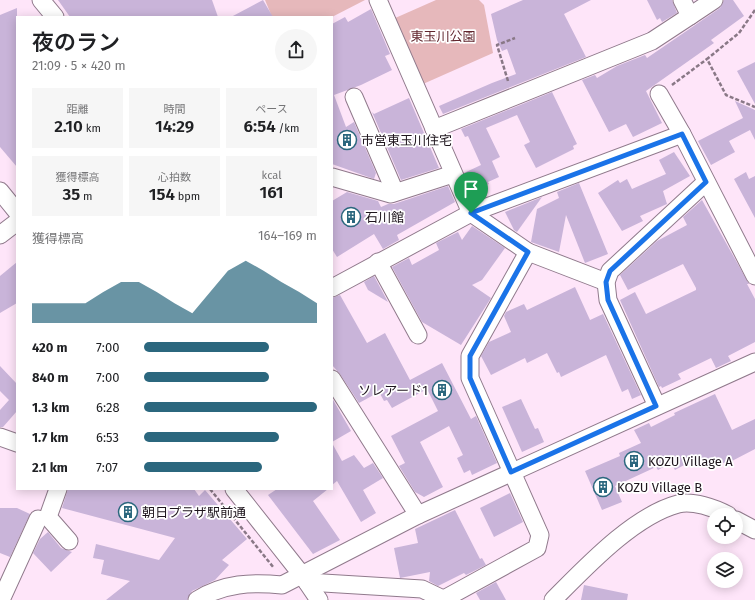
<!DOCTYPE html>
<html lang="ja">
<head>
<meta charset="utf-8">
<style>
  :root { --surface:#fff; --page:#f6f6f6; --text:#202124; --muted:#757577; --accent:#2b677e }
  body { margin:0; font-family:"Fira Sans","Noto Sans JP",sans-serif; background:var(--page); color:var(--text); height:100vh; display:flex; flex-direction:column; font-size:15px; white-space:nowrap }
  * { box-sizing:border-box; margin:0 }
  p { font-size:13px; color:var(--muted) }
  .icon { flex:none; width:22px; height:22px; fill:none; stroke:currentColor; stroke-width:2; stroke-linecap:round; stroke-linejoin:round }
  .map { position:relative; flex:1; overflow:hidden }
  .drawer { position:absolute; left:16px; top:16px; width:317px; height:474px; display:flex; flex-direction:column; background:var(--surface); border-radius:0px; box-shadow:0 2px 10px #0003 }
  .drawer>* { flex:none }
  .controls { position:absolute; left:707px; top:508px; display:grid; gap:8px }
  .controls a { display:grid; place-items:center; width:36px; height:36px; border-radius:50%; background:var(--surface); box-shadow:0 2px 10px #0003; font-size:20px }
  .pin { position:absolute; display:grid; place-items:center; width:34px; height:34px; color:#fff; margin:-41px -17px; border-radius:50% 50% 50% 0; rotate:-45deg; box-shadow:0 0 4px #0007 }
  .pin .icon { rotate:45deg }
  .round { display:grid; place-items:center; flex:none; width:42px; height:42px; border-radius:21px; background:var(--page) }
  .summary { display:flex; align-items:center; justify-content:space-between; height:68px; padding:0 16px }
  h1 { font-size:22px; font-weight:600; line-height:30px }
  .metrics { display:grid; grid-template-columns:repeat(3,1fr); gap:6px; height:68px; padding:4px 16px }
  .metrics div { display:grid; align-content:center; border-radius:0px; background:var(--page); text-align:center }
  .metrics b { font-size:17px; font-weight:600 }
  .metrics small { font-size:11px; font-weight:400 }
  .metrics p { font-size:11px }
  .chart { height:112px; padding:8px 16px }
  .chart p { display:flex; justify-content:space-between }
  .chart svg { width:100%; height:72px; margin-top:4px; fill:var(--accent); opacity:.7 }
  ul { padding:0 16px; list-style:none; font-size:13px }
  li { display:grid; grid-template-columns:64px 48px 1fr; align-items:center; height:30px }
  li i { height:10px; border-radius:5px; background:var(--accent) }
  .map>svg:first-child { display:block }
  .green { fill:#e6b8bb }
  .building { fill:#c9b4d9 }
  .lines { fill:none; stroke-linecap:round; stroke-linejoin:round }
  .minor-casing { stroke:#907a8c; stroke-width:19 }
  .path { stroke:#897886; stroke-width:2.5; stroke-dasharray:4 2; stroke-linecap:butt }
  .minor { stroke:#fff; stroke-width:17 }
  .route-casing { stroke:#fff; stroke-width:8 }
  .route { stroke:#1a73e8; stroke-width:5 }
  .labels { text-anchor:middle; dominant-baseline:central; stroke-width:3.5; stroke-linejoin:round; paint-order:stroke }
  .park-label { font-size:13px; fill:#61262e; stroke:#fff }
  .poi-label { font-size:13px; fill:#1e151d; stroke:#fff; text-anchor:start }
</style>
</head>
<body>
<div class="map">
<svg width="755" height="600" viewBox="0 0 755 600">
  <rect width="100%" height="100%" fill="#fee5f9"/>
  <g class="green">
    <polygon points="265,0 365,0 332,17 272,17"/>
    <polygon points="436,0 479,0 484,5 493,53 423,84 393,19"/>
  </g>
  <g class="building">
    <polygon points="58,0 212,0 218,17 70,17"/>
    <polygon points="263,0 273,17 231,17"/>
    <polygon points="523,0 591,0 564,14 586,57 443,114 439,106 492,83 516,74 507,49 502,51 497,40 491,14"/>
    <polygon points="647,0 672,0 677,13 662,22 660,18 657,20"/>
    <polygon points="724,0 733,0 744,16 711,40 714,43 646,91 662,123 633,137 626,124 609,132 582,80 595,75 597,78 617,66 645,55 647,58 720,8"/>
    <polygon points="17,8 17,167 0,147 0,15"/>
    <polygon points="371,9 390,54 385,56 392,70 361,85 334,95 346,127 354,122 376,173 374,179 332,164 332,24 345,17 348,22"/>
    <polygon points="755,62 755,104 737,71"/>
    <polygon points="552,92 577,144 573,146 574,149 536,168 524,145 530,142 517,115 486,128 500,157 492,161 499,177 488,182 489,184 472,191 464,173 481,165 468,136 465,137 461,129"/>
    <polygon points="409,98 439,168 401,180 372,112 374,114"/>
    <polygon points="735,101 755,110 755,140 750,130 729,141 735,152 711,165 698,141 743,118"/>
    <polygon points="674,152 690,176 663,191 667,204 640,216 643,221 622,231 598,193 618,180 620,183 627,179 632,189 666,174 659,160"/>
    <polygon points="746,172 749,179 755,176 755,218 734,179"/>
    <polygon points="579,183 608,254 585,263 566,215 559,252 531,242 537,209 559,198 557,192"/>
    <polygon points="448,186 455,202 397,235 399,240 383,249 374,234 337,257 332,249 332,201 347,192 378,201 381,207 388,204 394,204"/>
    <polygon points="542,197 517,232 514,230 505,212"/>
    <polygon points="702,200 749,284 747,284 755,299 755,342 728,356 731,361 716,368 711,358 678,374 681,379 662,388 661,386 659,387 620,300 635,292 646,314 696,290 696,288 683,264 628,290 620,275 657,241 687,225 683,217"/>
    <polygon points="472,226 505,248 482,280 472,285 491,298 461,345 422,322 392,267 409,258 412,265 439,250 436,243 458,232 462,240"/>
    <polygon points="17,262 17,303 0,313 0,276"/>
    <polygon points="374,276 388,302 368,290 364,282"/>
    <polygon points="575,287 590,320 603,314 641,395 632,399 628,389 622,392 606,355 561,377 559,372 557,373 547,353 527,363 525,358 491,375 481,356 489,342 511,332 504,316 506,312 524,304 527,310"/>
    <polygon points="340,295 367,343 385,333 410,380 442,363 471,419 476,416 497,463 472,475 470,470 464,473 457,458 463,455 449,426 420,442 443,487 424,497 415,492 399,466 405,463 391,436 438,411 427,389 392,408 387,400 384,401 379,392 359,403 340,374 332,365 332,298"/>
    <polygon points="0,366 17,384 17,411 3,427 0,427 0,410 9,400 0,391"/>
    <polygon points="715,394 732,430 755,419 755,449 730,462 701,466 697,458 675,470 671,463 658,470 656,467 615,486 622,502 602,510 585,471 620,456 619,453 641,443 634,430 649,423 651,427 675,415 674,413"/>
    <polygon points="332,398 351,431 332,442"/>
    <polygon points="521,399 535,429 538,428 544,442 522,452 502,407"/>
    <polygon points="332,443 342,461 354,455 364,468 373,463 383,478 363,490 376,513 361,522 337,481 332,485"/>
    <polygon points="68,489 194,489 199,496 205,490 247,539 222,560 229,565 215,580 192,591 187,600 106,600 130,581 101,574 104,560 93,558 96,544 159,560 175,538 62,508"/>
    <polygon points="277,489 328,489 313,501 340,540 313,554 268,495"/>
    <polygon points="510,493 523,522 494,537 480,508"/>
    <polygon points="0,508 17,508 30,514 10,557 0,553"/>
    <polygon points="455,510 480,559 482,558 486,565 466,575 464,573 438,586 429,581 430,572 400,578 394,548 418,543 415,529"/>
    <polygon points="48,532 61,548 72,552 51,572 33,553 40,539"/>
    <polygon points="496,582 506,600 480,600 476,593"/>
    <polygon points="584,585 628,594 627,600 581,600"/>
  </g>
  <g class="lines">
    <g class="minor-casing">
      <g id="minor">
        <polyline points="41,0 55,17"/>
        <polyline points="378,0 471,213 528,252 606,282"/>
        <polyline points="690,16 714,0"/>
        <polyline points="659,94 682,134"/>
        <polyline points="354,97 395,192"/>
        <polyline points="434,129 652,41 690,16 682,0"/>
        <polyline points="332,177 391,194 453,174"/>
        <polyline points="0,191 17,212"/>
        <polyline points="0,235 17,222"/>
        <polyline points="378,262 418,335"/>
        <polyline points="332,288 471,213 682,134 755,276"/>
        <polyline points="332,379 418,515"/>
        <polyline points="657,406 608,300 606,282 610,271 706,182"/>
        <polyline points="0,437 17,443"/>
        <polyline points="58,489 48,517 69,541"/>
        <polyline points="234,489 302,575 319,600"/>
        <polyline points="736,520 755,530"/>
        <polyline points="307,582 422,589 445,600"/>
        <polyline points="444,599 537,548 540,535 470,378 470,356 528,252"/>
        <polyline points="1,600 38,519"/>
        <path d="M197,600C224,583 252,582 282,585L418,515L755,362"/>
        <path d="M553,600C585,568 633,516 678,504C692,500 715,508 728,515"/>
      </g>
    </g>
    <g class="path">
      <polyline points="755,10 739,33 707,59 726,95 755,107"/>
      <polyline points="508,81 497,45 515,38"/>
      <polyline points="672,85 707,59"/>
      <polyline points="210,489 274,568"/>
    </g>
    <use href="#minor" class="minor"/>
  </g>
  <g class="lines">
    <g class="route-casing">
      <polygon id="route" points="682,134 706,182 610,271 606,282 608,300 656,406 511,472 470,378 470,356 528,252 471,213"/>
    </g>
    <use href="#route" class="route"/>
  </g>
  <defs>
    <g id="building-ring" transform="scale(1)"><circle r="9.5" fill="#fff" stroke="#2b677e" stroke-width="1.5"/><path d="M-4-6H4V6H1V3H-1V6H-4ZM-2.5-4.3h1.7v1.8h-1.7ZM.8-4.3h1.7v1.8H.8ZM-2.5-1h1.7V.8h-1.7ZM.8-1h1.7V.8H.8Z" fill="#2b677e"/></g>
  </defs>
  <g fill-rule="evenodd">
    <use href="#building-ring" x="347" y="140"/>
    <use href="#building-ring" x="351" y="217"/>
    <use href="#building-ring" x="442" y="390"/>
    <use href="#building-ring" x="634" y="461"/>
    <use href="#building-ring" x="603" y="487"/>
    <use href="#building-ring" x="128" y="512"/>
  </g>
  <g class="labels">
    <g class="park-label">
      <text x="443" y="36">東玉川公園</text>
    </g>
    <g class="poi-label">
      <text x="361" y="140">市営東玉川住宅</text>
      <text x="365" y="217">石川館</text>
      <text x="428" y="390" text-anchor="end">ソレアード1</text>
      <text x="648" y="461">KOZU Village A</text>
      <text x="617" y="487">KOZU Village B</text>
      <text x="142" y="512">朝日プラザ駅前通</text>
    </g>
  </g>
</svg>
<div class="controls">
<a><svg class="icon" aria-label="locate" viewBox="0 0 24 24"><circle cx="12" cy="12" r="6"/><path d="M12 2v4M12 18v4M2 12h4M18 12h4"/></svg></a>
<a><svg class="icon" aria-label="layers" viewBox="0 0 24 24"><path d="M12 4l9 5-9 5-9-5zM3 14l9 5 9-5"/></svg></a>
</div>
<div class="pin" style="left:471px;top:213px;background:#1e9e55"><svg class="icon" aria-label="arrive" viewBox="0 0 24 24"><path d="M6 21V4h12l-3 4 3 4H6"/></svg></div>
<section class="drawer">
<div class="summary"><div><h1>夜のラン</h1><p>21:09 · 5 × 420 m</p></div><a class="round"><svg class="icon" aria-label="share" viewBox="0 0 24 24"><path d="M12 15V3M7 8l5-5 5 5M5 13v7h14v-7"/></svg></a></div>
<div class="metrics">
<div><p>距離</p><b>2.10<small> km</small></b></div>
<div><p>時間</p><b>14:29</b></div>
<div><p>ペース</p><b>6:54<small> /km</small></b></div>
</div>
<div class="metrics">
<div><p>獲得標高</p><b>35<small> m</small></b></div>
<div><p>心拍数</p><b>154<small> bpm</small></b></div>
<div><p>kcal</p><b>161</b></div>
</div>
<div class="chart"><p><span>獲得標高</span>164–169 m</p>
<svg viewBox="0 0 160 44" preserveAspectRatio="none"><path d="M0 44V32L10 32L20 32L30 32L40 25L50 19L60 19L70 25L80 32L90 38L100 25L110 12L120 6L130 12L140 19L150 25L160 32V44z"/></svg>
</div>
<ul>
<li><b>420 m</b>7:00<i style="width:72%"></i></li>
<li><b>840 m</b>7:00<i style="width:72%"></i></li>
<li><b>1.3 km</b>6:28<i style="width:100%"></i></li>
<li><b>1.7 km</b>6:53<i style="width:78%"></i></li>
<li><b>2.1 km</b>7:07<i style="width:68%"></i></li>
</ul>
</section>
</div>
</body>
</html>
